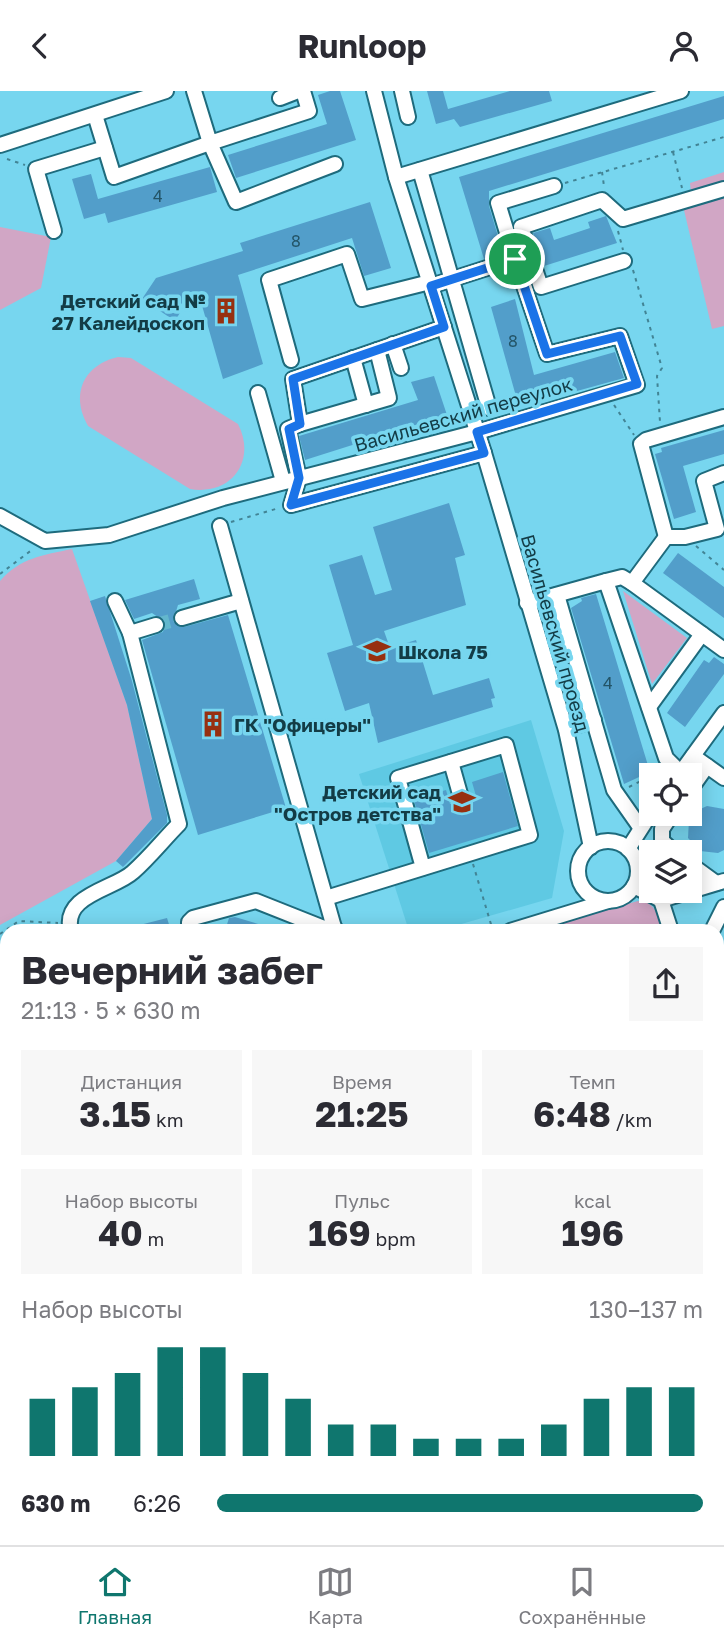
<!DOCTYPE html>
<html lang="ru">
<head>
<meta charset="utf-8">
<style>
  :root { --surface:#fff; --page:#f7f7f7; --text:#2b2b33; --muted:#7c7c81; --line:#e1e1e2; --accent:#0f766e }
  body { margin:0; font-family:"Golos Text",sans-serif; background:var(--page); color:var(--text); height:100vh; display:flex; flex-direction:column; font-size:26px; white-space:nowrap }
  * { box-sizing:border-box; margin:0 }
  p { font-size:23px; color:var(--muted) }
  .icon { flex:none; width:38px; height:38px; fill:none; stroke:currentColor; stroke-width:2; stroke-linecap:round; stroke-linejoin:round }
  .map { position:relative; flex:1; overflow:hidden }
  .drawer { position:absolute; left:0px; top:833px; width:724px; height:621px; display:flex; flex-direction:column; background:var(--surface); border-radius:21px 21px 0 0; box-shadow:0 4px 18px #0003 }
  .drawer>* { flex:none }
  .buttons { position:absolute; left:639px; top:672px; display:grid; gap:14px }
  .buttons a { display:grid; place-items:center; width:63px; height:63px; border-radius:0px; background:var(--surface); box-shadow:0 4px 18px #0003; font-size:35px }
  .pin { position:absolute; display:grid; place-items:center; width:60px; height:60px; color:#fff; margin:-30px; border:4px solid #fff; border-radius:50%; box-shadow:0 2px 7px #0007 }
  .round { display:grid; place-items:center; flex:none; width:74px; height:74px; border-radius:0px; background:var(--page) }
  .headline { display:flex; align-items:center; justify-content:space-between; height:119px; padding:0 21px }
  h1 { font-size:38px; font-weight:700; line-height:52px }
  .stats { display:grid; grid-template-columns:repeat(3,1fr); gap:10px; height:119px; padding:7px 21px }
  .stats div { display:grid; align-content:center; border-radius:0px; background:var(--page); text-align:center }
  .stats b { font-size:35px; font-weight:700 }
  .stats small { font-size:19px; font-weight:400 }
  .stats p { font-size:19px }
  .chart { height:196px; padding:14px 21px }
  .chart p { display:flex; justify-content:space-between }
  .chart svg { width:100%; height:126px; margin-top:7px; stroke:var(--accent); stroke-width:6 }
  ul { padding:0 21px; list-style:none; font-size:23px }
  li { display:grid; grid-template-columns:112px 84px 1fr; align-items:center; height:52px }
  li i { height:18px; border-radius:9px; background:var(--accent) }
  header { display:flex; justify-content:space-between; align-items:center; height:91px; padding:0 21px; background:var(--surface); font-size:32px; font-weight:700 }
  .dock { display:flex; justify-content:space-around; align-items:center; height:98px; border-top:2px solid var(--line); background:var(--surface); font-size:19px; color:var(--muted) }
  .dock a { display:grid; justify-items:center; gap:4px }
  .dock .selected { color:var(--accent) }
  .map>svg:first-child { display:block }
  .built { fill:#5fc9e3 }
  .green { fill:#d1a6c5 }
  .building { fill:#529eca }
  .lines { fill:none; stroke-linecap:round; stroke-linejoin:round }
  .minor-tunnel { stroke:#63b7cd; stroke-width:14; stroke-dasharray:14 7; stroke-linecap:butt }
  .minor-casing { stroke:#1e6b7d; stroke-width:18 }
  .major-casing { stroke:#1e6b7d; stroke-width:21 }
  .path { stroke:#428495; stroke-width:2; stroke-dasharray:3.5 5; stroke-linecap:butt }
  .minor { stroke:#fff; stroke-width:14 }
  .major { stroke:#fff; stroke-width:18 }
  .route-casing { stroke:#fff; stroke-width:14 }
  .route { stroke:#1a73e8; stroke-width:9 }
  .labels { text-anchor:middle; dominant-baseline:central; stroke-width:7; stroke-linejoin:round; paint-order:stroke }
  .number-label { font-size:16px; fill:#235467 }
  .poi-label { font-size:19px; font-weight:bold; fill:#133c46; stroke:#77d6ef; text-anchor:end }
  .street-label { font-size:19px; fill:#133c46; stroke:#77d6ef }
</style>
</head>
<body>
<header><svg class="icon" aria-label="back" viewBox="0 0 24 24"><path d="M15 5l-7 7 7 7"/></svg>Runloop<svg class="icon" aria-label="person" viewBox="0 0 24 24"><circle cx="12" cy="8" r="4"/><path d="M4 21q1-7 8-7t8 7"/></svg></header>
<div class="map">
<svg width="724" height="1454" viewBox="0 0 724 1454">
  <rect width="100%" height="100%" fill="#77d6ef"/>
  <polygon class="built" points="531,629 564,740 552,807 437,840 409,840 359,683"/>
  <g class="green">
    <polygon points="724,81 724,91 691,101 690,92"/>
    <polygon points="724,107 724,235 712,238 684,119"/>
    <polygon points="0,136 51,146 41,197 0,219"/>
    <path d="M118,266L131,267L238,333C257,370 231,405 190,398L88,335C70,304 83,274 118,266Z"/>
    <path d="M72,458L127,614L152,728L116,770L0,834V490C20,467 43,464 72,458Z"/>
    <polygon points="623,500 687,547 652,593"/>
    <path d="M638,810C656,810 657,825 663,840H531Z"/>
  </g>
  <g class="building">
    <polygon points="330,0 340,0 356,49 236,87 228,64 327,33 318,4"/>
    <polygon points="427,0 443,0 448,18 510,0 549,0 552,10 460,36 454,28 436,33"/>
    <polygon points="724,5 724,28 489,100 489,115 503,162 484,168 459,86"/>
    <polygon points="210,76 217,101 108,132 105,122 84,128 72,88 91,83 98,108"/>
    <polygon points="370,111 391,177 364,185 352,147 238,184 263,273 223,288 199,204 187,210 175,230 142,208 156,187 243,160 240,152"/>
    <polygon points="606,125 617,152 544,175 533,142 550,137 554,149 590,137 588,131"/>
    <polygon points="515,208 534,284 615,261 624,287 519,316 491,216"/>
    <polygon points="434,285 447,324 305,369 299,345 418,309 411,291"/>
    <polygon points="724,339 724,363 683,375 696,421 674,428 655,363 662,361 661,357"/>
    <polygon points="449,412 465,464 455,467 466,514 384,540 390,557 416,549 433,604 489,587 495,607 491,608 493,616 378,652 369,612 345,620 327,562 353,554 329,474 362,464 375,504 392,499 373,436"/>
    <polygon points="678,462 724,496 724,527 663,482"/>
    <polygon points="194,488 200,508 178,514 173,530 184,536 228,524 286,717 198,744 142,549 163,541 165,531 152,522 134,528 125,509"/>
    <polygon points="596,503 650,681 624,693 571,517 582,510 581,507"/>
    <polygon points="105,505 132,590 167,724 167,732 123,776 116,770 152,728 127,614 90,510"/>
    <polygon points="714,566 724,573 724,583 685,636 667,622 704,569 709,572"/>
    <polygon points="503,681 518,735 429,762 414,709 446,699 450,713 463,712 476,705 472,691"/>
    <polygon points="707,715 724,718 724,759 718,762 700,760 688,747 689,729 696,720"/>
    <polygon points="235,826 275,838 275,840 225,840 229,827"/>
    <polygon points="167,827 171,840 129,840 128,837"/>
  </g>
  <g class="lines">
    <polyline class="minor-tunnel" points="156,534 182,527"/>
    <g class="minor-casing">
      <g id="minor">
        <polyline points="194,0 210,52 309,20 303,0"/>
        <polyline points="374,0 396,86 484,362 566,639 591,756"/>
        <polyline points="402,0 408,26"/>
        <polyline points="280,7 298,0"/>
        <polyline points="95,24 114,86 210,52 236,111 335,73"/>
        <polyline points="0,54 166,0"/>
        <polyline points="420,79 489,317"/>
        <polyline points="396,86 681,0"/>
        <polyline points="54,140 36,78 105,57"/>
        <polyline points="624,170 541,196 521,136 602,109 623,128 724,98"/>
        <polyline points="431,195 515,168 498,112 554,95"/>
        <polyline points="444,236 293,288 300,333 288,338 299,387 291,414 484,362"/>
        <polyline points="393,253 401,277"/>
        <polyline points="353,267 366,314"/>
        <polyline points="291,269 269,189 347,163 362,208 430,191"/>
        <polyline points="258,302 283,390"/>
        <polyline points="300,333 389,307 377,259"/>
        <polyline points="0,425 45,450 109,444 223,407 477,341 637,294 620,245 547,263 515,168"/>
        <polyline points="220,435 335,840"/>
        <polyline points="666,446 641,353 646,349 724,326"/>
        <polyline points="666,446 685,446 717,438 704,390 724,382"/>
        <polyline points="606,490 622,486 632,492 666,446"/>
        <polyline points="632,492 724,559"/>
        <polyline points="557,504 614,699 640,736"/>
        <polyline points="115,510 130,542"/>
        <polyline points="527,512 606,490 666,667 681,682"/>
        <polyline points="182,527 241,510"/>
        <polyline points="649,616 702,543"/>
        <polyline points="566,638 594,629"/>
        <polyline points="693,665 724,687"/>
        <polyline points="451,671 460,703"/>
        <polyline points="679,684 724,622"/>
        <polyline points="690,699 707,675"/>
        <polyline points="672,723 662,738 662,750 674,761"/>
        <circle cx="608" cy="780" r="30"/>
        <polyline points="628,758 651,722"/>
        <polyline points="690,773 716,792"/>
        <polyline points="634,795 661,809 724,790"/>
        <path d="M326,807C394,786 462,765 530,744L506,654L398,687L423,777"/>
        <polyline points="661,809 671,840"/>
        <path d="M71,840C61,804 115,798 133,781C150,766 164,748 179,733L130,542L156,534"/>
        <polyline points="189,840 189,831 193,827 256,810 324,837 334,836"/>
        <polyline points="510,840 608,810"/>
        <polyline points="712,840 724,816"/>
        <polyline points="718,992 724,1017"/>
        <polyline points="0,1183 7,1181"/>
        <polyline points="718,1288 724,1291"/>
        <polyline points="718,1341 724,1344"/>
        <polyline points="718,1417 724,1415"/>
        <polyline points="449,1447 463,1454"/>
        <polyline points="242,1454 246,1447"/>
        <polyline points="315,1454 339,1447"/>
        <polyline points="497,1454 500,1447"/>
        <polyline points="564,1454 567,1447"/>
        <polyline points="575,1454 601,1447"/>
      </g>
    </g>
    <g class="major-casing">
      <g id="major">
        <polyline points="718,1224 724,1222"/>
        <polyline points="718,1250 724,1248"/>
        <polyline points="0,1432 7,1430"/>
        <polyline points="4,1454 27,1447"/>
      </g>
    </g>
    <g class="path">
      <polyline points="673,61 682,97"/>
      <polyline points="7,68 25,74"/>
      <polyline points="602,81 604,95"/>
      <polyline points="565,92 724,46"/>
      <polyline points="618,140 623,159"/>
      <polyline points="633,179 662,277 657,285 660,331"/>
      <polyline points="614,314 634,344"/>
      <polyline points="231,431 279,417"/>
      <polyline points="696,455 724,479"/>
      <polyline points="0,483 33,458"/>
      <polyline points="653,684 661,680"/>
      <polyline points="629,696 651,685"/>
      <polyline points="473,773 493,840"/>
      <polyline points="0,843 19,830 58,832"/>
      <polyline points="0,899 7,909"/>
      <polyline points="718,958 724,980"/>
      <polyline points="86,1452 91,1454"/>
      <polyline points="105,1454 132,1447"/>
    </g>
    <use href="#minor" class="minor"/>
    <use href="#major" class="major"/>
  </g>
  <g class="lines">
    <g class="route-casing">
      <polygon id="route" points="515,168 547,263 620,245 637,293 477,341 484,362 291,414 299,387 289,338 300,333 293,288 444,236 431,195"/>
    </g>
    <use href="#route" class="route"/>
  </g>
  <defs>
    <g id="building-bare" transform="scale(2.1)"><path d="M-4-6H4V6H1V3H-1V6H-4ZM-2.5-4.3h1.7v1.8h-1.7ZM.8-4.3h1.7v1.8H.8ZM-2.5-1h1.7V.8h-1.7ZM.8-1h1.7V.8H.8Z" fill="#973010" stroke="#77d6ef" stroke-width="2.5" paint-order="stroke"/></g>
    <g id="school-bare" transform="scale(2.1)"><path d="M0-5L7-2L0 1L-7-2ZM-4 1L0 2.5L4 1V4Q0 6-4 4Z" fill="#973010" stroke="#77d6ef" stroke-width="2.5" paint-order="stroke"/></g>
  </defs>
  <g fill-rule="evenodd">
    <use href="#building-bare" x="226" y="220"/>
    <use href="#school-bare" x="377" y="560"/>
    <use href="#building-bare" x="213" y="633"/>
    <use href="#school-bare" x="462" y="711"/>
  </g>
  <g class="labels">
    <g class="number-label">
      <text x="158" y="105">4</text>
      <text x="296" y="150">8</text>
      <text x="513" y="250">8</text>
      <text x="608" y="592">4</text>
    </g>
    <g class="poi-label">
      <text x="205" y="209">Детский сад №<tspan x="205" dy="22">27 Калейдоскоп</tspan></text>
      <text x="398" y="560" text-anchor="start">Школа 75</text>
      <text x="234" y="633" text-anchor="start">ГК "Офицеры"</text>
      <text x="441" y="700">Детский сад<tspan x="441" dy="22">"Остров детства"</tspan></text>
    </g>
    <g class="street-label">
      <text transform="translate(463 323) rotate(-16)">Васильевский переулок</text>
      <text transform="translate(556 542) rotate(74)">Васильевский проезд</text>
    </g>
  </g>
</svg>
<div class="buttons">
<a><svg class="icon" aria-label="locate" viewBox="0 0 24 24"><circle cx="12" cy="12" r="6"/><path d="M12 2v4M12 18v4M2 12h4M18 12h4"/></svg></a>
<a><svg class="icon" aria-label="layers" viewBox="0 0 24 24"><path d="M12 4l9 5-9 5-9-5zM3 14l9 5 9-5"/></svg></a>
</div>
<div class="pin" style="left:515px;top:168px;background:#1e9e55"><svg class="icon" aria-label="arrive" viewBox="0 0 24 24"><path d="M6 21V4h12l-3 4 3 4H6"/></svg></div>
<section class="drawer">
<div class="headline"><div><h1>Вечерний забег</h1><p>21:13 · 5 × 630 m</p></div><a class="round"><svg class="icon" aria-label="share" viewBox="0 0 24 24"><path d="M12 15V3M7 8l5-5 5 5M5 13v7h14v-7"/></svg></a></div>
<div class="stats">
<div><p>Дистанция</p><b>3.15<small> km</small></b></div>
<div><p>Время</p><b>21:25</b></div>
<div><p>Темп</p><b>6:48<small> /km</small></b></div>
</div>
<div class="stats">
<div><p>Набор высоты</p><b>40<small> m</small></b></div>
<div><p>Пульс</p><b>169<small> bpm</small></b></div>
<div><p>kcal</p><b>196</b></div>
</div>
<div class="chart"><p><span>Набор высоты</span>130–137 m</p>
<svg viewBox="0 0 160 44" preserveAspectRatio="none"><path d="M5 44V24M15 44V20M25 44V15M35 44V6M45 44V6M55 44V15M65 44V24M75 44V33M85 44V33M95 44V38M105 44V38M115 44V38M125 44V33M135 44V24M145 44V20M155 44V20"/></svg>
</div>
<ul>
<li><b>630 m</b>6:26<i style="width:100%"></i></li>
</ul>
</section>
</div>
<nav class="dock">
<a class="selected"><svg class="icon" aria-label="home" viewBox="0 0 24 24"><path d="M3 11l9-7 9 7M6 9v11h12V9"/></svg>Главная</a>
<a><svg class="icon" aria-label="map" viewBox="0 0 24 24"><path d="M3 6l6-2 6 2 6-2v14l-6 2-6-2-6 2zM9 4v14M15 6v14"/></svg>Карта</a>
<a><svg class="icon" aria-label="saved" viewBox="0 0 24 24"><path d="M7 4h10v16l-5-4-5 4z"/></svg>Сохранённые</a>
</nav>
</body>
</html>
